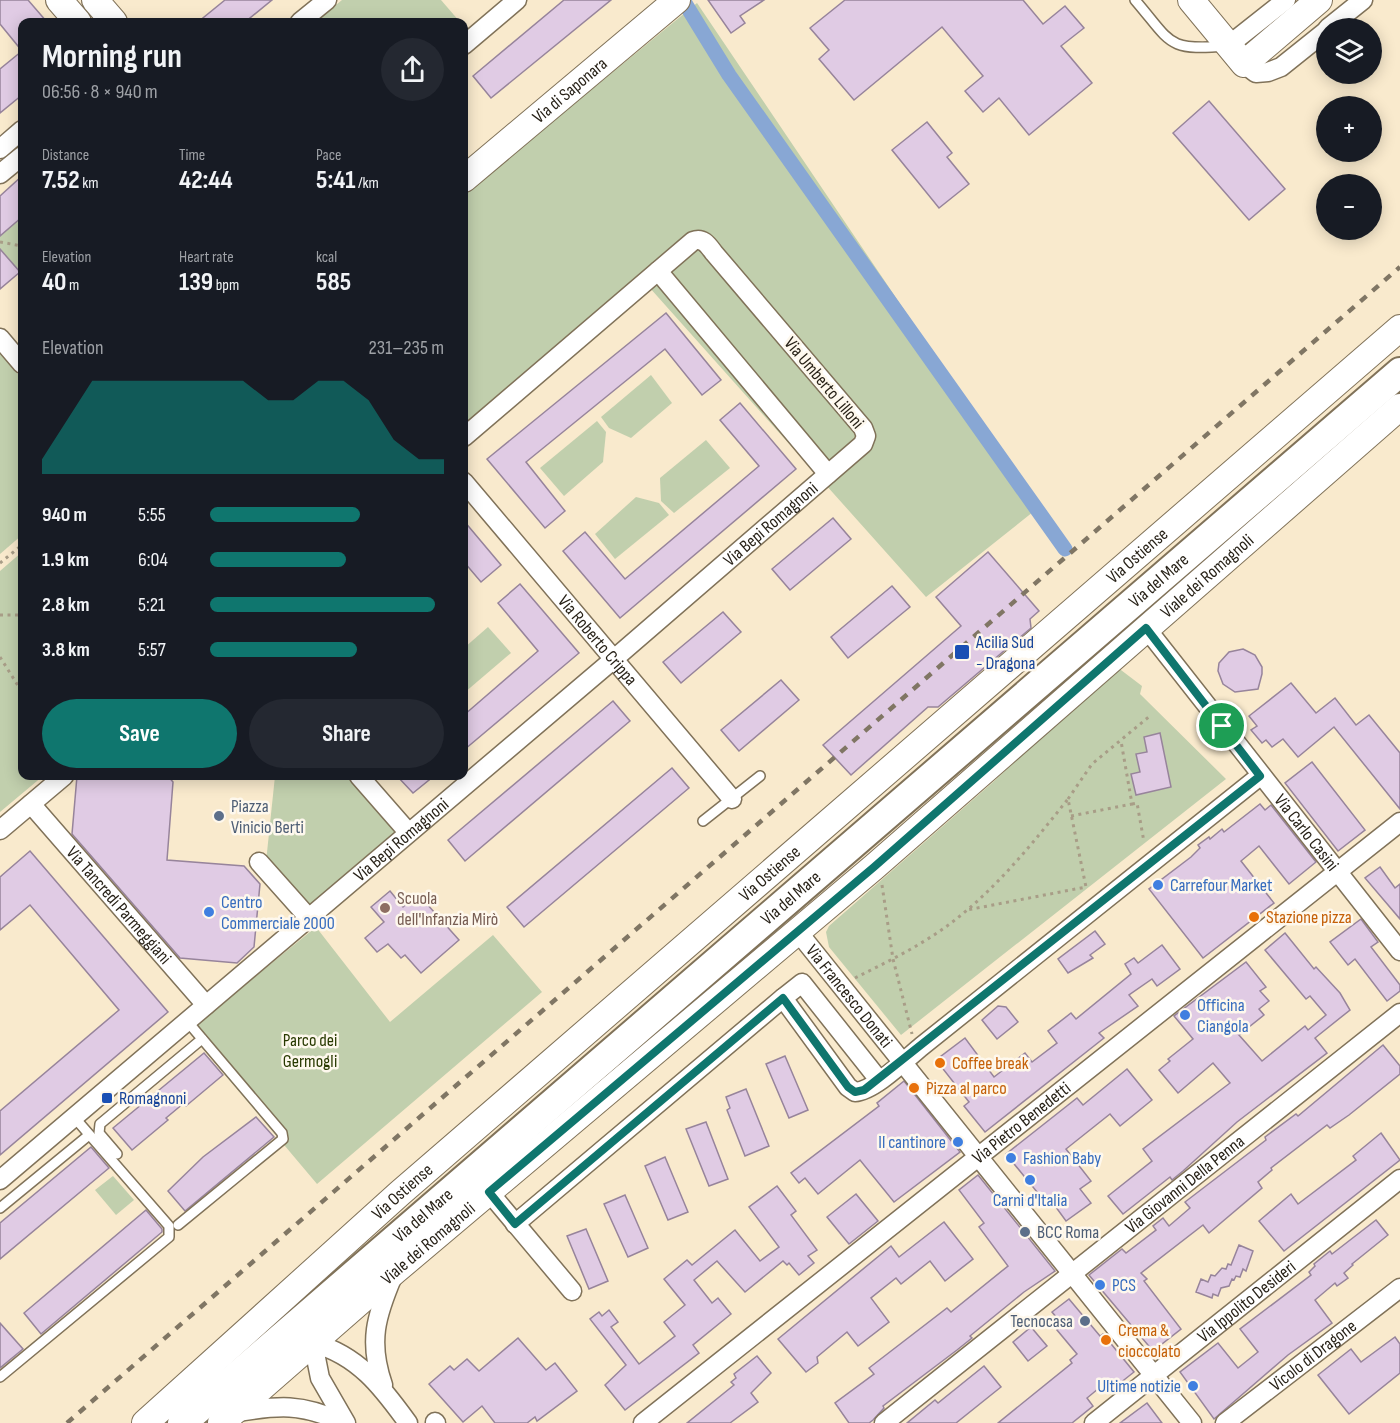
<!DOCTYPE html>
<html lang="en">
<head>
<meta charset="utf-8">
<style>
  :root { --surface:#171b24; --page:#242831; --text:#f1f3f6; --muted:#9ea1a6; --accent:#0f766e }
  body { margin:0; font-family:"Sofia Sans Condensed",sans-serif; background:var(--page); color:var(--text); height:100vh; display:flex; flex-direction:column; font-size:22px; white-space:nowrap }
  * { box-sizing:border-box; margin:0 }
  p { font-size:20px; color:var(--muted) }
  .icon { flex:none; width:33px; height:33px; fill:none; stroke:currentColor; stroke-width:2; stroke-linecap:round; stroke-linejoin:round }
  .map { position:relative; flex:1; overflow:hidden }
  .drawer { position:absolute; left:18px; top:18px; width:450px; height:762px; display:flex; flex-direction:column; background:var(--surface); border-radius:12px; box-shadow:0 3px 15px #0003 }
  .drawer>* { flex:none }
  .fabs { position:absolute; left:1316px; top:18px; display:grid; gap:12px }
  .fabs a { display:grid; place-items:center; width:66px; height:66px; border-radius:50%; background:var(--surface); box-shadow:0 3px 15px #0003; font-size:30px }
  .pin { position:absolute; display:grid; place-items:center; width:51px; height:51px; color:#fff; margin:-26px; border:3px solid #fff; border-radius:50%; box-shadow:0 2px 6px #0007 }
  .round { display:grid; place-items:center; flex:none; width:63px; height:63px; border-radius:32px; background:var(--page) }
  .overview { display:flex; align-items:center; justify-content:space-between; height:102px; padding:0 24px }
  h1 { font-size:33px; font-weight:700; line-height:45px }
  .figures { display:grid; grid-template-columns:repeat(3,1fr); gap:9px; height:102px; padding:6px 24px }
  .figures div { display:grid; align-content:center }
  .figures b { font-size:26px; font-weight:700 }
  .figures small { font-size:16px; font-weight:400 }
  .figures p { font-size:16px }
  .chart { height:168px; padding:12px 24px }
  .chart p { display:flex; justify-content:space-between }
  .chart svg { width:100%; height:108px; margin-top:6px; fill:var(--accent); opacity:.7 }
  .action { display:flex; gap:12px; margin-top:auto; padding:12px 24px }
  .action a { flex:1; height:69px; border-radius:36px; background:var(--accent); color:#fff; font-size:24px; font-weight:700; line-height:69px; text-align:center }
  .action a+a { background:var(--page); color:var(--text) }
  ul { padding:0 24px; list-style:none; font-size:20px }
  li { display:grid; grid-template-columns:96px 72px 1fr; align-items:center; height:45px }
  li i { height:15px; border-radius:8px; background:var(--accent) }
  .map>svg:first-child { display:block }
  .green { fill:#c1cfad }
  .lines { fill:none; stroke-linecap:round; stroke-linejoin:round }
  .canal { stroke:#88a7d4; stroke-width:15 }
  .building { fill:#e0cbe4; stroke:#97849b; stroke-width:1.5 }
  .lane-casing { stroke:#807259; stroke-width:12 }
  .street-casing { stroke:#807259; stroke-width:21 }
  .secondary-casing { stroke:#807259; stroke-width:28 }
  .primary-casing { stroke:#807259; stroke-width:32 }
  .path { stroke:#a89d87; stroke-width:3; stroke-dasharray:3 4.5; stroke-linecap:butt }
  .lane { stroke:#fff; stroke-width:9 }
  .street { stroke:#fff; stroke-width:18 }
  .secondary { stroke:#fff; stroke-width:26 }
  .primary { stroke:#fff; stroke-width:28 }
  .rail { stroke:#807664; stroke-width:4.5; stroke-dasharray:8 8; stroke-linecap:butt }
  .route-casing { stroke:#fff; stroke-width:12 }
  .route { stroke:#0f766e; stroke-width:8 }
  .transit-dot { fill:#1a4fb4; stroke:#fef8ed; stroke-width:2 }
  .service-dot { fill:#5c6f8a; stroke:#fef8ed; stroke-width:2 }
  .shop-dot { fill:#3f7fe0; stroke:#fef8ed; stroke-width:2 }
  .education-dot { fill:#8d6e63; stroke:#fef8ed; stroke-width:2 }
  .food-dot { fill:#e8710a; stroke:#fef8ed; stroke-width:2 }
  .labels { text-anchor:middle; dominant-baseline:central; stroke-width:5; stroke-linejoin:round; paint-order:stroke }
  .street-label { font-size:18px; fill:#251f15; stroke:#fef8ed }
  .transit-label { font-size:18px; fill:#164399; stroke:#fef8ed; text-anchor:start }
  .service-label { font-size:18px; fill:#4e5e75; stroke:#fef8ed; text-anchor:start }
  .shop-label { font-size:18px; fill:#366cbe; stroke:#fef8ed; text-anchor:start }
  .education-label { font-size:18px; fill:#785e54; stroke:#fef8ed; text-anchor:start }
  .food-label { font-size:18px; fill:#c56008; stroke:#fef8ed; text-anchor:start }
  .park-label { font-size:18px; fill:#283900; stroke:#fef8ed }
</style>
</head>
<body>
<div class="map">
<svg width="1400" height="1423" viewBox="0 0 1400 1423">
  <rect width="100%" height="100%" fill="#f9eacd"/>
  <g class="green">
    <polygon points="342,0 441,0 460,22 315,22"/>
    <polygon points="697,3 1038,508 926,597 641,278 464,425 464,194"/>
    <polygon points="22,217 22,276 0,249 0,236"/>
    <polygon points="0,352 22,379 22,535 0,554"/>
    <polygon points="651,375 672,403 631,438 609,428 601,417"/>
    <polygon points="597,421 606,432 603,462 564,496 540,468"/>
    <polygon points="706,440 730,468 674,513 661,501 660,478"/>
    <polygon points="636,497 659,503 669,515 615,559 595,534"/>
    <polygon points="22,552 22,776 43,776 0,812 0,571"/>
    <polygon points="488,627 511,653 464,693 464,648"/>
    <polygon points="1117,667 1142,686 1140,694 1226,779 901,1035 829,947 826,932 829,926 992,783"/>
    <polygon points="275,776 351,776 399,831 309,905 266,862"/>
    <polygon points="316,927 390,1022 493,935 542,992 317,1184 188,1031"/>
    <polygon points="113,1176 134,1200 116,1215 95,1190"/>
  </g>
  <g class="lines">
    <polyline class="canal" points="683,0 729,75 1065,549"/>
  </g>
  <g class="building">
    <polygon points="0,0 28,0 47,22 22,22 22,95 0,113 0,69 22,51 0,24"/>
    <polygon points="225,0 272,0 245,22 198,22"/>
    <polygon points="564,0 611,0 491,98 473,76"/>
    <polygon points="708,0 764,0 740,16 745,23 731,33"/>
    <polygon points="845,0 1023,0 1043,24 1065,6 1084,28 1061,46 1092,83 1029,135 999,98 983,112 965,91 983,76 942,27 854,100 819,59 829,50 810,28"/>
    <polygon points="1209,101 1285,189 1249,220 1173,133"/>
    <polygon points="927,122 952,153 947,157 969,184 939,208 892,150"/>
    <polygon points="22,176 22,217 0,236 0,196"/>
    <polygon points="0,249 20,272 0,289"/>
    <polygon points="666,313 721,380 702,395 665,349 526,462 565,511 545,528 487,459"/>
    <polygon points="740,403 796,469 620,618 563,551 585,532 625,579 759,466 720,420"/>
    <polygon points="833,518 851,539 790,590 772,569"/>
    <polygon points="464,521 501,565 481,582 464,562"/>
    <polygon points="988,552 1039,611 1030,619 1031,628 938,707 928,707 851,775 823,745 961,626 936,597"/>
    <polygon points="520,584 579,653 464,750 464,715 538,651 498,603"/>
    <polygon points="892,586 910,607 848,658 831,637"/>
    <polygon points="723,612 741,632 681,683 663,662"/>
    <polygon points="1243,649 1255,655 1262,667 1262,674 1258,689 1235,692 1223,684 1218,671 1219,663 1229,652"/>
    <polygon points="781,680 799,700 739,751 721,730"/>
    <polygon points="1291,683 1316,713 1335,698 1356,725 1369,715 1400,753 1400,809 1334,727 1298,757 1283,739 1272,747 1266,740 1262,743 1251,730 1257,726 1249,716"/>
    <polygon points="613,701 630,721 465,861 448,840"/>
    <polygon points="1160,733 1171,787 1136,795 1131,774 1140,772 1136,754 1147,752 1144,737"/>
    <polygon points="1312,762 1365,830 1338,851 1285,783"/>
    <polygon points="672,768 689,788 524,927 507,907"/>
    <polygon points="77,776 168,776 173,782 167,860 244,866 260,884 254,947 237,963 180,958 72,834"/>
    <polygon points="397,776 434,776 413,793"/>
    <polygon points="1260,804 1265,810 1271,805 1316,862 1289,884 1259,846 1241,861 1274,903 1203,958 1149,889 1191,857 1200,848 1198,845 1209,837 1210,839 1222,829 1224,832"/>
    <polygon points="30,851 168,1012 0,1155 0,1111 119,1010 30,905 0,930 0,877"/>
    <polygon points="1380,867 1395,888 1400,884 1400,919 1365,878"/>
    <polygon points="390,891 403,907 418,894 459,940 421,973 405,955 401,958 388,944 377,952 365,938 384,922 371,907"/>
    <polygon points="1361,919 1378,942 1371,947 1400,985 1400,991 1387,1001 1355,959 1348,965 1330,942"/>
    <polygon points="1095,931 1105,944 1090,955 1093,958 1068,973 1058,959"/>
    <polygon points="1285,933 1314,969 1316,967 1340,993 1350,1010 1315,1038 1327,1053 1237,1122 1183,1171 1172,1180 1170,1177 1123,1214 1108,1196 1152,1161 1143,1149 1230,1083 1213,1063 1178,1093 1159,1070 1170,1061 1168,1059 1193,1039 1174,1016 1246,962 1266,987 1260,991 1269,1001 1259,1009 1264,1015 1239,1035 1262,1061 1305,1026 1308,1030 1326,1015 1310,996 1306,999 1265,950"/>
    <polygon points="1162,945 1180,969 1157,986 1152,979 1129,995 1138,1006 1099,1033 1104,1038 985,1132 964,1106 969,1102 936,1060 965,1038 994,1077 1025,1053 1032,1062 1057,1043 1048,1031 1071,1013 1076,1019 1131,974 1125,964 1134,958 1138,963"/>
    <polygon points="998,1006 1006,1007 1018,1022 997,1039 982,1020"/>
    <polygon points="1383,1045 1400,1066 1400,1074 1349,1115 1330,1128 1327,1125 1271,1168 1272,1170 1258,1182 1262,1188 1209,1233 1203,1225 1141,1273 1147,1279 1144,1281 1181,1329 1153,1351 1089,1275 1122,1249 1126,1253 1156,1230 1153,1226 1163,1218 1169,1226 1190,1208 1185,1202 1266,1140 1265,1137 1296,1114 1298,1116"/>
    <polygon points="204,1053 223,1075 186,1106 184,1103 166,1118 168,1120 132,1150 113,1128"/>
    <polygon points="785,1056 808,1110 789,1118 766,1064"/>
    <polygon points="1127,1069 1152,1100 1120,1126 1110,1114 1066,1149 1091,1181 1080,1189 1091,1203 1066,1221 1050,1199 1046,1203 1006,1154 1077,1098 1083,1105"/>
    <polygon points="904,1081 960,1152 894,1202 860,1160 818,1194 805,1178 799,1183 791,1173 879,1106 877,1103"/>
    <polygon points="746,1089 769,1146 745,1156 727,1110 730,1108 726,1097"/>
    <polygon points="256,1117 274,1137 185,1211 168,1191 203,1157"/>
    <polygon points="706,1122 728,1179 709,1186 686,1129"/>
    <polygon points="1381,1133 1400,1160 1284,1251 1259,1221 1291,1194 1298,1204 1356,1160 1353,1156"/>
    <polygon points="91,1147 109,1168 0,1259 0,1223"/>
    <polygon points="665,1157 688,1212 668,1220 645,1166"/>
    <polygon points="978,1175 1055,1271 1024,1292 970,1336 972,1338 957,1350 883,1406 884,1408 873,1420 869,1423 849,1423 835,1403 874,1374 869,1368 947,1308 951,1312 1008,1266 979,1227 984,1223 959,1190"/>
    <polygon points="777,1186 796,1211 791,1215 817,1250 808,1256 814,1263 799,1275 789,1263 787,1265 783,1261 745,1292 717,1261 694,1280 712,1303 718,1298 731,1314 693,1345 699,1353 625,1410 605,1385 626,1365 590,1319 599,1312 602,1316 609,1310 618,1322 611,1327 639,1364 675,1336 664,1322 685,1305 664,1279 687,1260 692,1265 735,1230 760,1261 779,1247 749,1207"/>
    <polygon points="856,1194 878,1221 849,1244 827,1217"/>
    <polygon points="625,1195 648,1248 628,1257 604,1204"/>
    <polygon points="146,1210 162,1229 162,1232 41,1334 24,1313"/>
    <polygon points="1376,1220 1388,1235 1352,1264 1353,1265 1344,1273 1348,1278 1337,1286 1335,1283 1315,1300 1332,1323 1288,1355 1214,1419 1180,1372 1218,1343 1238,1368 1258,1352 1240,1329 1311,1275 1309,1272 1315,1266 1314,1264 1330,1251 1332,1254"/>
    <polygon points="944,1222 973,1259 945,1281 930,1261 901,1284 896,1278 871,1298 889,1322 858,1346 847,1332 817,1357 818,1363 806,1372 778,1339 891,1246 899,1257"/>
    <polygon points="586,1229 608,1281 589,1289 567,1236"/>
    <polygon points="1239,1245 1253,1251 1246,1271 1243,1269 1240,1277 1236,1276 1234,1280 1232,1279 1229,1286 1221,1288 1218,1296 1213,1294 1212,1298 1196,1292 1201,1279 1208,1282 1211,1275 1215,1276 1222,1268 1226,1269 1228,1264 1231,1265"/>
    <polygon points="1069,1299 1100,1336 1103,1334 1134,1372 1110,1391 1104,1384 1087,1398 1093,1406 1072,1423 998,1423 1072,1363 1070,1360 1077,1354 1057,1330 1063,1325 1052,1312"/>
    <polygon points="0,1323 23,1349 0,1368"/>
    <polygon points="1031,1327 1047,1346 1028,1361 1013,1342"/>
    <polygon points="1395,1337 1400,1344 1400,1373 1349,1414 1318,1375 1351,1349 1361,1362"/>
    <polygon points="518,1338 546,1370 555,1363 577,1391 537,1421 535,1417 527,1423 495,1423 482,1406 463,1422 429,1384 450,1366 454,1370 467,1359 479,1371"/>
    <polygon points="757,1356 771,1373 751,1393 758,1402 730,1423 687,1423 734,1385 731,1382 736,1378 734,1374"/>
    <polygon points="984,1366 1001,1387 956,1423 907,1423 935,1400 938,1403"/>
    <polygon points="1147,1403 1162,1423 1120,1423"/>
  </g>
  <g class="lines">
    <g class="lane-casing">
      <g id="lane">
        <path d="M1135,0C1172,43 1166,51 1226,46"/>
        <polyline points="703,821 760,776"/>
        <polyline points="117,1154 99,1133 100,1124 202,1039"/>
        <polyline points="0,1208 89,1135"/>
        <polyline points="178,1225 283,1139 282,1133 187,1021"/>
        <polyline points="0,1377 169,1237 169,1226 74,1117"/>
      </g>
    </g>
    <g class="street-casing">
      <g id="street">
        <polyline points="300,22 327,0"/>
        <polyline points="1328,28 1363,0"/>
        <polyline points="464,45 517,0"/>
        <polyline points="1229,45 1286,0"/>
        <polyline points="1244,64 1256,73 1268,72 1281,67 1326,31"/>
        <polyline points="0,149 22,130"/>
        <polyline points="0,174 22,156"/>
        <polyline points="658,271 828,474"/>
        <polyline points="0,338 22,364"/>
        <path id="s1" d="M464,482L732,799"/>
        <path id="s2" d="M1146,628L1400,951"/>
        <polyline points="359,776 408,832"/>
        <path id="s3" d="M31,804L206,1005"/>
        <polyline points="0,830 64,776"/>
        <polyline points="259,862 308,917"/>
        <path id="s4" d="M798,932L1192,1423"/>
        <path d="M879,1080L802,983L783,998L848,1087L855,1092C874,1091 906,1059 922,1046L1260,776"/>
        <path id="s5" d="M0,1180L614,659L863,444L866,436L863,428L714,253C708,245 703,237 693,241L464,437"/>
        <polyline points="489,1192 572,1291"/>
        <polyline points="515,1224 783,998"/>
        <path d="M383,1385C368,1342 376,1316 393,1276"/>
        <path d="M233,1413C278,1405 302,1403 344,1423"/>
        <polyline points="435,1422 436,1423"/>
        <path d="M346,1423L320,1378L313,1343C358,1355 382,1387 408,1423"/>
        <path id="s6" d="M643,1423L1400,822"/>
        <path id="s7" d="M884,1423L1400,1013"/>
        <path id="s8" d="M1094,1423L1400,1179"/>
        <path id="s9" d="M1225,1423L1400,1288"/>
      </g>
    </g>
    <g class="secondary-casing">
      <g id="secondary">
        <polyline points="59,0 78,22"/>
        <polyline points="95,0 114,22"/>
        <polyline points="1191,0 1244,64 1319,0"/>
        <path id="s10" d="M464,179L677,0"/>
        <path id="s11" d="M145,1423L400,1193L1400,328"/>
        <path id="s12" d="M221,1423L395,1271L874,867L1400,407"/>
      </g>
    </g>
    <g class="primary-casing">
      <g id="primary">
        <path id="s13" d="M182,1423L1400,372"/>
      </g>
    </g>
    <g class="path">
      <polyline points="0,242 22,246"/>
      <polyline points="0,563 22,545"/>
      <polyline points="0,615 22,615"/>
      <polyline points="0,657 22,692"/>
      <polyline points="1068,799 1092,764 1151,715"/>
      <polyline points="1132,804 1137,803 1144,842"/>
      <polyline points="1071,816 1132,804 1121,741"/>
      <polyline points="882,885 893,959 912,1034"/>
      <path d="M855,978C887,962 922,945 951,923C996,889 1033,843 1068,799L1086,887L967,910"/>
    </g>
    <use href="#lane" class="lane"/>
    <use href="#street" class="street"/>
    <use href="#secondary" class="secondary"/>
    <use href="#primary" class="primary"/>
    <polyline class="rail" points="67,1423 1400,267"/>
  </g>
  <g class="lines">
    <g class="route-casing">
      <polygon id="route" points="1146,628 1260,776 864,1090 855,1092 848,1087 783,998 515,1224 489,1192 874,867"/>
    </g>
    <use href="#route" class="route"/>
  </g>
  <g class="transit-dot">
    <rect x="954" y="644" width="16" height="16" rx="3"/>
    <rect x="101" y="1092" width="12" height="12" rx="3"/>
  </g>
  <g class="service-dot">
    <circle cx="219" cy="816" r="6"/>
    <circle cx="1025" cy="1232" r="6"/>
    <circle cx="1085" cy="1321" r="6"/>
  </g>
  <g class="shop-dot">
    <circle cx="1158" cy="885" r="6"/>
    <circle cx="209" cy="912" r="6"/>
    <circle cx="1185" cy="1015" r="6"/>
    <circle cx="958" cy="1142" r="6"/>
    <circle cx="1011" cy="1158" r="6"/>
    <circle cx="1030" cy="1180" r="6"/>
    <circle cx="1100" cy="1285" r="6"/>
    <circle cx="1193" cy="1386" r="6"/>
  </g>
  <circle class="education-dot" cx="385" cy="908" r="6"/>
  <g class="food-dot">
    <circle cx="1254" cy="917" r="6"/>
    <circle cx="940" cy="1063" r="6"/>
    <circle cx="914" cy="1088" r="6"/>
    <circle cx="1106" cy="1340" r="6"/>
  </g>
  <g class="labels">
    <g class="street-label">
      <text stroke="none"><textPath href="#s10" startOffset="138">Via di Saponara</textPath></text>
      <text transform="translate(824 383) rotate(50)">Via Umberto Lilloni</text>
      <text stroke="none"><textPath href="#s5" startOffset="1012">Via Bepi Romagnoni</textPath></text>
      <text stroke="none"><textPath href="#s11" startOffset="1318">Via Ostiense</textPath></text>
      <text stroke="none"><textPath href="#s12" startOffset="1300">Viale dei Romagnoli</textPath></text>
      <text stroke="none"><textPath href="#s13" startOffset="1290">Via del Mare</textPath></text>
      <text stroke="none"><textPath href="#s1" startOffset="207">Via Roberto Crippa</textPath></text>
      <text stroke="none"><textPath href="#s2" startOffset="260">Via Carlo Casini</textPath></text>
      <text stroke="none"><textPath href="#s5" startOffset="526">Via Bepi Romagnoni</textPath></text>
      <text stroke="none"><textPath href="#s11" startOffset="832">Via Ostiense</textPath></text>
      <text stroke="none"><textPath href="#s13" startOffset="804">Via del Mare</textPath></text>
      <text stroke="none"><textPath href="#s3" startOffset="134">Via Tancredi Parmeggiani</textPath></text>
      <text stroke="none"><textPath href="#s4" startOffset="82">Via Francesco Donati</textPath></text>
      <text stroke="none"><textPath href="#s6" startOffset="483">Via Pietro Benedetti</textPath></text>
      <text stroke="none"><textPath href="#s7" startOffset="384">Via Giovanni Della Penna</textPath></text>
      <text stroke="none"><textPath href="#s11" startOffset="346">Via Ostiense</textPath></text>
      <text stroke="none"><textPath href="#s13" startOffset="318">Via del Mare</textPath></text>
      <text stroke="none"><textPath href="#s12" startOffset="274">Viale dei Romagnoli</textPath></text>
      <text stroke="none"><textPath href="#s8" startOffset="195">Via Ippolito Desideri</textPath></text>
      <text stroke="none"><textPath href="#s9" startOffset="111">Vicolo di Dragone</textPath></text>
    </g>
    <g class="transit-label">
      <text x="976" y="642">Acilia Sud<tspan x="976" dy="21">- Dragona</tspan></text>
      <text x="119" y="1098">Romagnoni</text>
    </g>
    <g class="service-label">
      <text x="231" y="806">Piazza<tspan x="231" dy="21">Vinicio Berti</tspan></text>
      <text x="1037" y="1232">BCC Roma</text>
      <text x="1073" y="1321" text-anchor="end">Tecnocasa</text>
    </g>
    <g class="shop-label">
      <text x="1170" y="885">Carrefour Market</text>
      <text x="221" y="902">Centro<tspan x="221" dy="21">Commerciale 2000</tspan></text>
      <text x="1197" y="1005">Officina<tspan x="1197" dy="21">Ciangola</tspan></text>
      <text x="946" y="1142" text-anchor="end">Il cantinore</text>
      <text x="1023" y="1158">Fashion Baby</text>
      <text x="1030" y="1200" text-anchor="middle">Carni d'Italia</text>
      <text x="1112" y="1285">PCS</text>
      <text x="1181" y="1386" text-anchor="end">Ultime notizie</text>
    </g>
    <g class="education-label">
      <text x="397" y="898">Scuola<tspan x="397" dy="21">dell'Infanzia Mirò</tspan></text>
    </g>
    <g class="food-label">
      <text x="1266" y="917">Stazione pizza</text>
      <text x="952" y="1063">Coffee break</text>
      <text x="926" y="1088">Pizza al parco</text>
      <text x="1118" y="1330">Crema &amp;<tspan x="1118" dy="21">cioccolato</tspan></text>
    </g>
    <g class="park-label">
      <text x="310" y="1040">Parco dei<tspan x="310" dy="21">Germogli</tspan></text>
    </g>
  </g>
</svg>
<div class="fabs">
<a><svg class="icon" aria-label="layers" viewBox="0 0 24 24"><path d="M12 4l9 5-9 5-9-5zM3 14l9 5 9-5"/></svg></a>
<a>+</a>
<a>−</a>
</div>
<div class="pin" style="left:1222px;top:726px;background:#1e9e55"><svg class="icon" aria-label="arrive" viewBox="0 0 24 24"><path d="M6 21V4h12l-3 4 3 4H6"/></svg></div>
<section class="drawer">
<div class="overview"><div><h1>Morning run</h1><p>06:56 · 8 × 940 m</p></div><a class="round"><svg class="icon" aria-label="share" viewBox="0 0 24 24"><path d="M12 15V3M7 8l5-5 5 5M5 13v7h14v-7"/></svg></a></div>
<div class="figures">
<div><p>Distance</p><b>7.52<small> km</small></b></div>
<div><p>Time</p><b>42:44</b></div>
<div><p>Pace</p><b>5:41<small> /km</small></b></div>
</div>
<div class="figures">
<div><p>Elevation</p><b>40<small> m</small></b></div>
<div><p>Heart rate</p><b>139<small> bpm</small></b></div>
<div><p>kcal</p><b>585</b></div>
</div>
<div class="chart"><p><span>Elevation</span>231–235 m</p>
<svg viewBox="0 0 160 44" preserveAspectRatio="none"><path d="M0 44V38L10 22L20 6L30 6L40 6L50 6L60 6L70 6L80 6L90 14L100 14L110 6L120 6L130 14L140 30L150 38L160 38V44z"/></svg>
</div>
<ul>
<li><b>940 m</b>5:55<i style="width:64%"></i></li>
<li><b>1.9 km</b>6:04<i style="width:58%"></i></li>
<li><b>2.8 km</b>5:21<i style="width:96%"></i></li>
<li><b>3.8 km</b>5:57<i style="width:63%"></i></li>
</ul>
<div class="action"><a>Save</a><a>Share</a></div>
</section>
</div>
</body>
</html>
